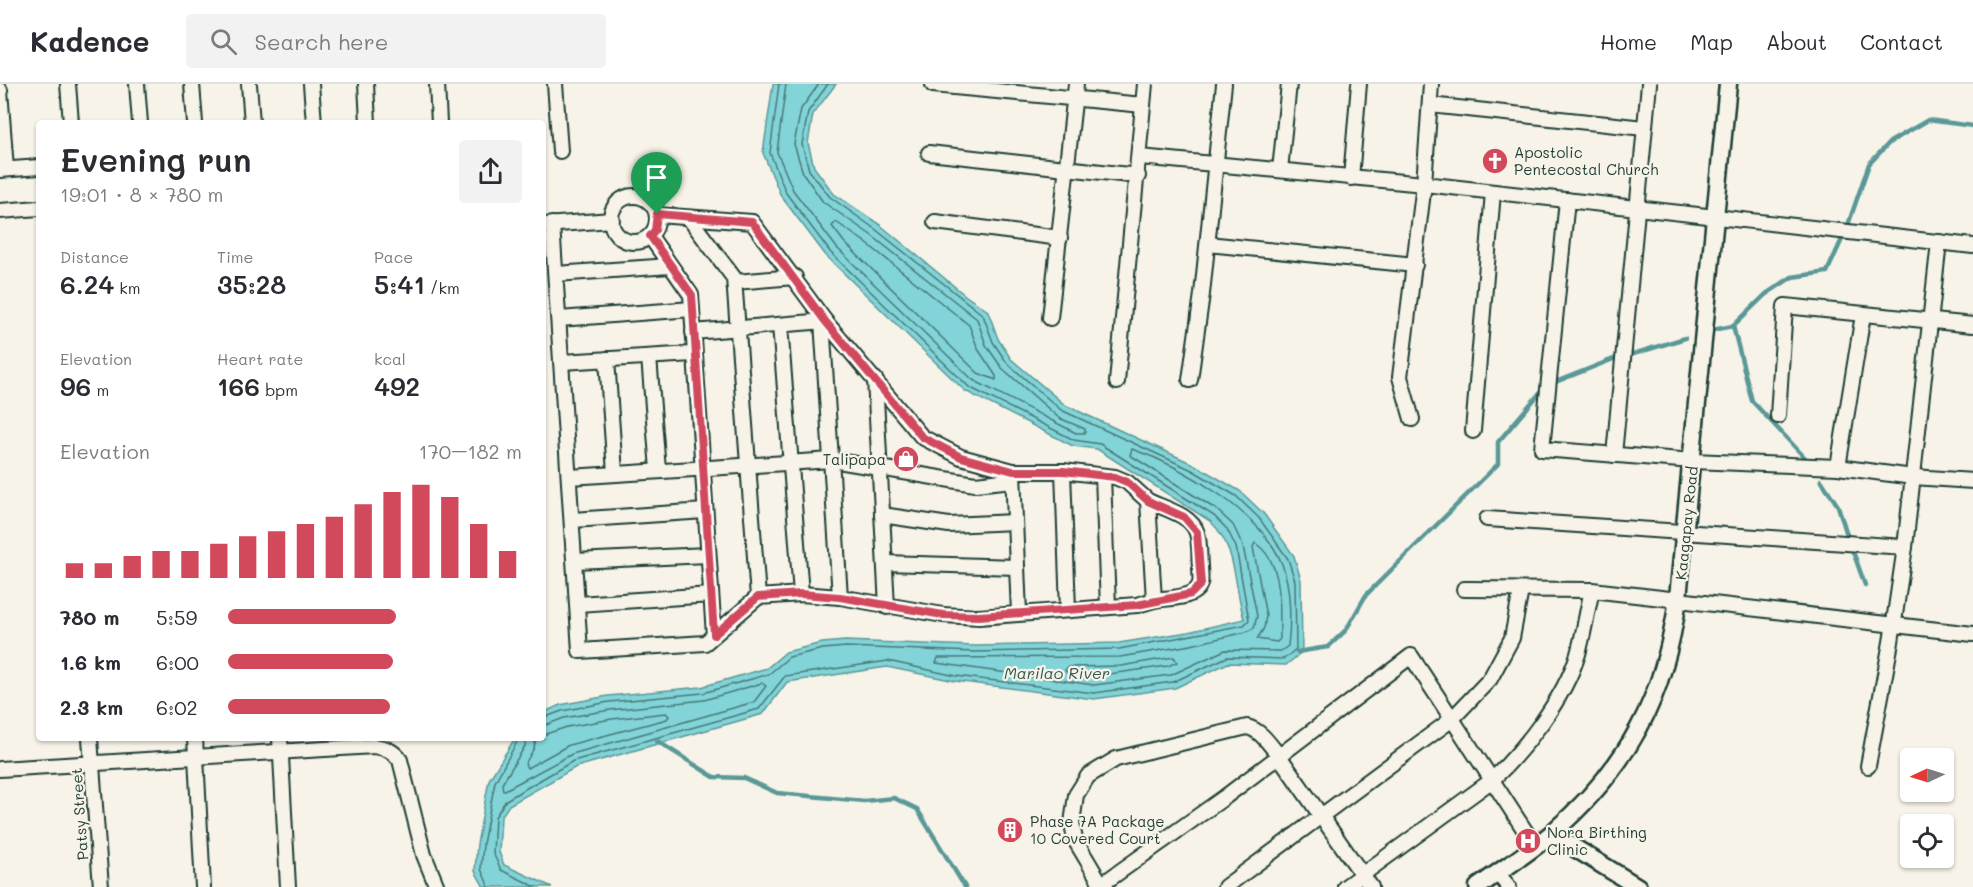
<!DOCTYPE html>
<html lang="en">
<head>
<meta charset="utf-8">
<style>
  :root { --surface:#fff; --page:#f2f2f3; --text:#2b2b33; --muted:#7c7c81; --line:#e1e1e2; --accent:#d1495b }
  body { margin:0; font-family:Mali,sans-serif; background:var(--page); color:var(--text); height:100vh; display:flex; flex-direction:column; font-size:22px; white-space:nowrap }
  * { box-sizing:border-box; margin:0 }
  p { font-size:20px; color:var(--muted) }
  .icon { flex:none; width:33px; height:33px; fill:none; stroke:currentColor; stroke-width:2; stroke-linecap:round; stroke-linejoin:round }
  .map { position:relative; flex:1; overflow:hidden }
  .drawer { position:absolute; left:36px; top:36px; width:510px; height:621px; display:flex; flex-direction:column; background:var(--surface); border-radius:6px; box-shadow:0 2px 4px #0004 }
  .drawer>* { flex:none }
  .needle { width:39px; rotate:266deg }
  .buttons { position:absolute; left:1900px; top:664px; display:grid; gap:12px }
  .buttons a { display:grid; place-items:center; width:54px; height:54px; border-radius:6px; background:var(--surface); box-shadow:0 2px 4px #0004; font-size:30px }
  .pin { position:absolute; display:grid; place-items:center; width:51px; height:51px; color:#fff; margin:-62px -26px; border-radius:50% 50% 50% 0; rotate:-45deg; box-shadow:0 0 6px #0007 }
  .pin .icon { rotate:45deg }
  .round { display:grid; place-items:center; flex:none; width:63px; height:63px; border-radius:6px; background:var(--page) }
  .head { display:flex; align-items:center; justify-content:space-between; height:102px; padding:0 24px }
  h1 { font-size:33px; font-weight:600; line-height:45px }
  .metrics { display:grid; grid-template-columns:repeat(3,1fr); gap:9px; height:102px; padding:6px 24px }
  .metrics div { display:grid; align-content:center }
  .metrics b { font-size:26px; font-weight:600 }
  .metrics small { font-size:16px; font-weight:400 }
  .metrics p { font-size:16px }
  .chart { height:168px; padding:12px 24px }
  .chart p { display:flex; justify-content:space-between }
  .chart svg { width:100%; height:108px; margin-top:6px; stroke:var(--accent); stroke-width:6 }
  ul { padding:0 24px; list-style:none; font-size:20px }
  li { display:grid; grid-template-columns:96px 72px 1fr; align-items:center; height:45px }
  li i { height:15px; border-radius:8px; background:var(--accent) }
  header { display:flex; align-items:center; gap:36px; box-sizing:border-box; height:84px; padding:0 30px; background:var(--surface); border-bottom:2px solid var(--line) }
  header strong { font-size:28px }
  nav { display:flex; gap:33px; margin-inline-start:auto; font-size:21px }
  .search { width:420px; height:54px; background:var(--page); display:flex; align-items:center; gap:15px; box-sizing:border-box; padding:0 21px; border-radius:6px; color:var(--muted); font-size:22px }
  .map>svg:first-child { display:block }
  .water { fill:#82d4d9; stroke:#5a9897; stroke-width:1.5 }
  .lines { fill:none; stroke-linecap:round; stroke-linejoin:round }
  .shore { stroke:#477976; stroke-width:1.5 }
  .stream { stroke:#5a9897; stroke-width:4.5 }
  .minor-casing { stroke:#1f3d34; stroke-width:18 }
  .tertiary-casing { stroke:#1f3d34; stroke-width:21 }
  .minor { stroke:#f7f3e8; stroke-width:14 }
  .tertiary { stroke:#f7f3e8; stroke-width:16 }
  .route-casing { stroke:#fff; stroke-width:12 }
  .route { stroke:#d1495b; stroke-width:8 }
  .labels { text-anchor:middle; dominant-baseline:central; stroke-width:4.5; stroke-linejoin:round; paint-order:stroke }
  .poi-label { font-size:15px; fill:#1f3d34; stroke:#f7f3e8; text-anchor:start }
  .street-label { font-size:15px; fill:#1f3d34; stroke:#f7f3e8 }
  .water-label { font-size:16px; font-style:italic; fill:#335b55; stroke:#f7f3e8 }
</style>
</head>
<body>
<header>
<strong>Kadence</strong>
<div class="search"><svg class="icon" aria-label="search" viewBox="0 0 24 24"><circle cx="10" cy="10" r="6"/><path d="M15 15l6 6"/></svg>Search here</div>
<nav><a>Home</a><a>Map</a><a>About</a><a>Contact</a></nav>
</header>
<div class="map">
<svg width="1973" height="803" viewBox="0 0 1973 803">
  <rect width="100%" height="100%" fill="#f7f3e8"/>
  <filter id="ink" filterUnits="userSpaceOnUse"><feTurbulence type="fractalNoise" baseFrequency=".0167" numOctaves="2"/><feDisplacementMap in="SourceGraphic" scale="12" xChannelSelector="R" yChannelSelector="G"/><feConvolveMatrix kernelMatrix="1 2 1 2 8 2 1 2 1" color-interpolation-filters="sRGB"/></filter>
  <g filter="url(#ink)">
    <path class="water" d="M773,0H836L813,30L808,59L814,83L834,110L879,140L966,212L988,227L998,255L1011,275L1065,321L1195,381L1240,407L1264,430L1294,472L1301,496L1302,568L1286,581L1228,579L1175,604L1094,615L955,597L887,583L787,598L763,630L576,683L509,721L501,733L499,768L504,781L552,803H484L475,787L477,760L489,696L515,654H543V629L560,621L608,612L701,603L767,584L786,568L822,559L845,557L975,562L1119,559L1188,548L1244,535C1234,501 1237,462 1210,437L1097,365L1073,362L965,307L827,173L781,112L763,69Z"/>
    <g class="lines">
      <g class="shore">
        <polyline points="786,0 777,68 793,106 837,164 973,296 1076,349 1085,349 1085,345 1059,334 1002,284 986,261 977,235 871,151 823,118 803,89 794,60 801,25 819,0"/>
        <polygon points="836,138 865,158 969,241 978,265 996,292 996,296 978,289 844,158 832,142"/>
        <path d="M1132,365C1182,382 1262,429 1282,480C1291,503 1291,538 1288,562L1281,567L1225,566L1171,591L1094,601L936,579L938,574L1120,573L1191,561L1246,548L1254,544L1257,532L1243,462L1233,441L1217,426L1130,371Z"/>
        <path d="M1255,459C1285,479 1279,524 1280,555L1277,558L1257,555L1264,544L1266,532L1253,463Z"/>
        <polygon points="1174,573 1177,578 1168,582 1094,592 1067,589 1065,586 1068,583 1121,582"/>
        <polyline points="543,634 562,627 609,618 703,609 769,590 789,573 823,565 846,563 975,568 1119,565 1244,541 1249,536 1236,463 1227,445 1214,432 1100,360 1074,356 969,303 831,169 786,109 770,69 779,0"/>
        <polyline points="527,654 525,662 502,700 503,707 572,670 754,618 766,602 762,599 704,616 610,626 564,634 543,642"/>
        <polyline points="536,654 534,664 525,680 527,684 569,661 667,635 669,632 666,629 612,635 567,643 543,651"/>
        <polyline points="489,803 481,785 483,760 495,698 519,654"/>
        <polyline points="536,803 501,786 493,769 495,733 506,716 573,677 759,625 785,592 888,577 956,592 1094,609 1173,598 1227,573 1284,575 1296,565 1295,497 1288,475 1259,434 1236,412 1192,386 1061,326 1007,279 993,258 983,231 875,145 830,113 809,86 802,60 808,28 828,0"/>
      </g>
      <g class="stream">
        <polyline points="1849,138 1869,80 1890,58 1928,36 1973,42"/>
        <polyline points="1733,242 1752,317 1807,376"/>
        <polyline points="1712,246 1733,242 1766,210 1792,193 1827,188 1843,153"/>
        <polyline points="1627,272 1685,254"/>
        <polyline points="1553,299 1616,274"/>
        <polyline points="1821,396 1838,422 1848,454"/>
        <polyline points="1851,462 1865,501"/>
        <polyline points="1297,568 1328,563 1346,546 1366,511 1498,380 1498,358 1544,304"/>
        <polyline points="657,657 714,693 744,694 777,709 864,717 894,714 917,725 965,803"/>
      </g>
      <g class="minor-casing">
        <g id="minor">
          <polyline points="68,0 71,39"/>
          <polyline points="137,0 140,39"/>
          <polyline points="192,0 195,39"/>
          <polyline points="249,0 252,39"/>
          <polyline points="311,0 314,39"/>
          <polyline points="366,0 368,39"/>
          <polyline points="437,0 439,39"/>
          <polyline points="555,0 560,67"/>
          <polyline points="933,1 1143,21"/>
          <polyline points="0,6 6,85"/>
          <polyline points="1430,21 1644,44"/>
          <polyline points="929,69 1138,92"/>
          <polyline points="1140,73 1424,100 1973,162"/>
          <polyline points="0,86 39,83"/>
          <polyline points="1280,86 1289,0"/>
          <polyline points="1351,94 1359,0"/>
          <circle cx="634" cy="135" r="23"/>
          <polyline points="1567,116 1542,365 1693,377 1838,383 1913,393 1973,397"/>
          <polyline points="0,127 39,124"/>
          <polyline points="689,134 734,194 758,513"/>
          <polyline points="935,138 1060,154"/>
          <polyline points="552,140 580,567 705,559 758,513 801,510 840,513 943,531 979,533 1137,521 1154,516 1148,417 1127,398 1115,393 1063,387 1013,387 961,373 922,353 825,237 752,138 657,131"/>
          <polyline points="545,141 612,136"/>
          <polyline points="650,152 691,211 714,551"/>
          <polyline points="1208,160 1415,181"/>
          <polyline points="556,190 670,182"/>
          <polyline points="735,198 795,193"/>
          <polyline points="1050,234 1076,0"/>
          <polyline points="559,235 692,225"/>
          <polyline points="822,237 840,513"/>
          <polyline points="780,241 801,510"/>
          <polyline points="693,248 825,237"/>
          <polyline points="649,273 658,386"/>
          <polyline points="607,275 615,389"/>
          <polyline points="562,278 693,270"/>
          <polyline points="875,295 887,523"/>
          <polyline points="1190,296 1202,210 1224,0"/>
          <polyline points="1117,298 1145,0"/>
          <polyline points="1778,332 1785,222 1973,241"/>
          <polyline points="1412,335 1400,293 1424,100 1431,0"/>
          <polyline points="1473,347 1493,108"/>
          <polyline points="1614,371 1649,0"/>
          <polyline points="1838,383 1863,231"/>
          <polyline points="1063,387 1068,526"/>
          <polyline points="1013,389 1019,529"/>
          <polyline points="1103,392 1108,523"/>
          <polyline points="570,393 832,376 975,400 1013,396"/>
          <path d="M1148,417C1163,424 1192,431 1197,449C1200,459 1199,472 1200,482C1200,491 1203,501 1195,507C1185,515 1166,514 1154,516"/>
          <polyline points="882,431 949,441 1015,438"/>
          <polyline points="1487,435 1905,463"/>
          <polyline points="573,436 705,427"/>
          <polyline points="575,477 708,471"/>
          <polyline points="885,479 1017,483"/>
          <polyline points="1464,505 1592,506 1973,550"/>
          <polyline points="578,520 711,511"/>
          <polyline points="90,654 101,803"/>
          <polyline points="195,654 203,803"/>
          <polyline points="280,654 288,803"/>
          <polyline points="1868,682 1891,558 1905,463 1939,158"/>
          <path d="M0,685L374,662C385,664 393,666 400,676L424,771L437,803"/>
          <polyline points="1497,789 1509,803"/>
          <polyline points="1098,803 1225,713 1411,572 1535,762"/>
          <path d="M1103,803L1075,756L1072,739L1076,711L1088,692L1116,675L1247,643C1261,646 1270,661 1279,672L1371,803"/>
          <polyline points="1225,803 1451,636 1490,595 1512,554 1521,506"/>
          <path d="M1345,803L1491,697C1525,665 1564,615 1578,570C1584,549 1587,527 1592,506"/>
        </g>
      </g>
      <g class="tertiary-casing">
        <g id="tertiary">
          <polyline points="1552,750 1638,803"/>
          <path d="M1478,803C1502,785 1529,769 1552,749C1628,683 1665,614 1678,514L1728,0"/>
        </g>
      </g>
      <use href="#minor" class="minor"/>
      <use href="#tertiary" class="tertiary"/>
    </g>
  </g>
  <g class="lines" filter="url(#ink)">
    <g class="route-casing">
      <polygon id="route" points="657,130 752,138 825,237 922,353 961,373 1013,387 1063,387 1115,393 1127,398 1148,417 1184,433 1197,448 1201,500 1191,510 1137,521 979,532 943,531 840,513 801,510 758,513 714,551 692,211 650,152 655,146"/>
    </g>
    <use href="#route" class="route"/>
  </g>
  <defs>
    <g id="church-disc" transform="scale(1.35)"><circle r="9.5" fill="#d1495b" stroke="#f7f3e8"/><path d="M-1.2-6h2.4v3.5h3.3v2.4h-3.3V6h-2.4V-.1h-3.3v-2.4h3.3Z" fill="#fff"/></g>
    <g id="shop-disc" transform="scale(1.35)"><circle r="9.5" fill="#d1495b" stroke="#f7f3e8"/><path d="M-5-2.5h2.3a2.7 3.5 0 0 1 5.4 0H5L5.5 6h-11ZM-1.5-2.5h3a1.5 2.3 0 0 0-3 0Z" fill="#fff"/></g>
    <g id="building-disc" transform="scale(1.35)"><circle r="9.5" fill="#d1495b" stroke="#f7f3e8"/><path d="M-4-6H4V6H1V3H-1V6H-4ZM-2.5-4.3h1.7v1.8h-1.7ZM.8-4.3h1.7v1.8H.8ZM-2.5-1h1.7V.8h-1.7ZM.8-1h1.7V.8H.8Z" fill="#fff"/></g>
    <g id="hospital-disc" transform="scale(1.35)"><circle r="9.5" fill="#d1495b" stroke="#f7f3e8"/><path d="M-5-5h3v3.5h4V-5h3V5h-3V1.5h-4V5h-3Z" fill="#fff"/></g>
  </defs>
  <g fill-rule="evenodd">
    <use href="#church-disc" x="1495" y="77"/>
    <use href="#shop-disc" x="906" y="375"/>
    <use href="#building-disc" x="1010" y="746"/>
    <use href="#hospital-disc" x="1528" y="757"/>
  </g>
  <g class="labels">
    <g class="poi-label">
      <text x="1514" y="68">Apostolic<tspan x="1514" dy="17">Pentecostal Church</tspan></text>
      <text x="886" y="375" text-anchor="end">Talipapa</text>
      <text x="1030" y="737">Phase 7A Package<tspan x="1030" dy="17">10 Covered Court</tspan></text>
      <text x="1547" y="748">Nora Birthing<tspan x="1547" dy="17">Clinic</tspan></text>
    </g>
    <g class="street-label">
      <text transform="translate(1686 439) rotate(-84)">Kaagapay Road</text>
      <text transform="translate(79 730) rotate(-94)">Patsy Street</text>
    </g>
    <g class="water-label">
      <text x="1057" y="588">Marilao River</text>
    </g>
  </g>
</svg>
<div class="buttons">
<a><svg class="needle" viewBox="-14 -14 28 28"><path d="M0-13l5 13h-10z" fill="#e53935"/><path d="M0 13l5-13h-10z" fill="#7c7c81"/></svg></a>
<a><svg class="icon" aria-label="locate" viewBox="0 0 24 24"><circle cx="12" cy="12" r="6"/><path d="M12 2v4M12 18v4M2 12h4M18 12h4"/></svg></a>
</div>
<div class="pin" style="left:657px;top:130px;background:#1e9e55"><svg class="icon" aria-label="arrive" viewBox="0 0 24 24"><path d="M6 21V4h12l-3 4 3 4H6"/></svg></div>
<section class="drawer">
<div class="head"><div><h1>Evening run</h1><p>19:01 · 8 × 780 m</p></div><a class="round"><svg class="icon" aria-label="share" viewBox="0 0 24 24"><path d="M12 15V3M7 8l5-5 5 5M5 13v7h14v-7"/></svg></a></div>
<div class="metrics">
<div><p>Distance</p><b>6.24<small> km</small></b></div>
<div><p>Time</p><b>35:28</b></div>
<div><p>Pace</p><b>5:41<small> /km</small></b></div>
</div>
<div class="metrics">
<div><p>Elevation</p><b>96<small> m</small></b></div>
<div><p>Heart rate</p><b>166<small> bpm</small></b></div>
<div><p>kcal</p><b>492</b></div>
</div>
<div class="chart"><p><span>Elevation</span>170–182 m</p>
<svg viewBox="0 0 160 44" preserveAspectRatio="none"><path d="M5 44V38M15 44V38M25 44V35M35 44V33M45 44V33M55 44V30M65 44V27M75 44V25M85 44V22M95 44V19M105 44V14M115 44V9M125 44V6M135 44V11M145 44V22M155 44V33"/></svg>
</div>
<ul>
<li><b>780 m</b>5:59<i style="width:57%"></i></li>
<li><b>1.6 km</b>6:00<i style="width:56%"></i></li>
<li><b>2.3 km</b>6:02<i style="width:55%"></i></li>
</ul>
</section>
</div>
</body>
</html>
